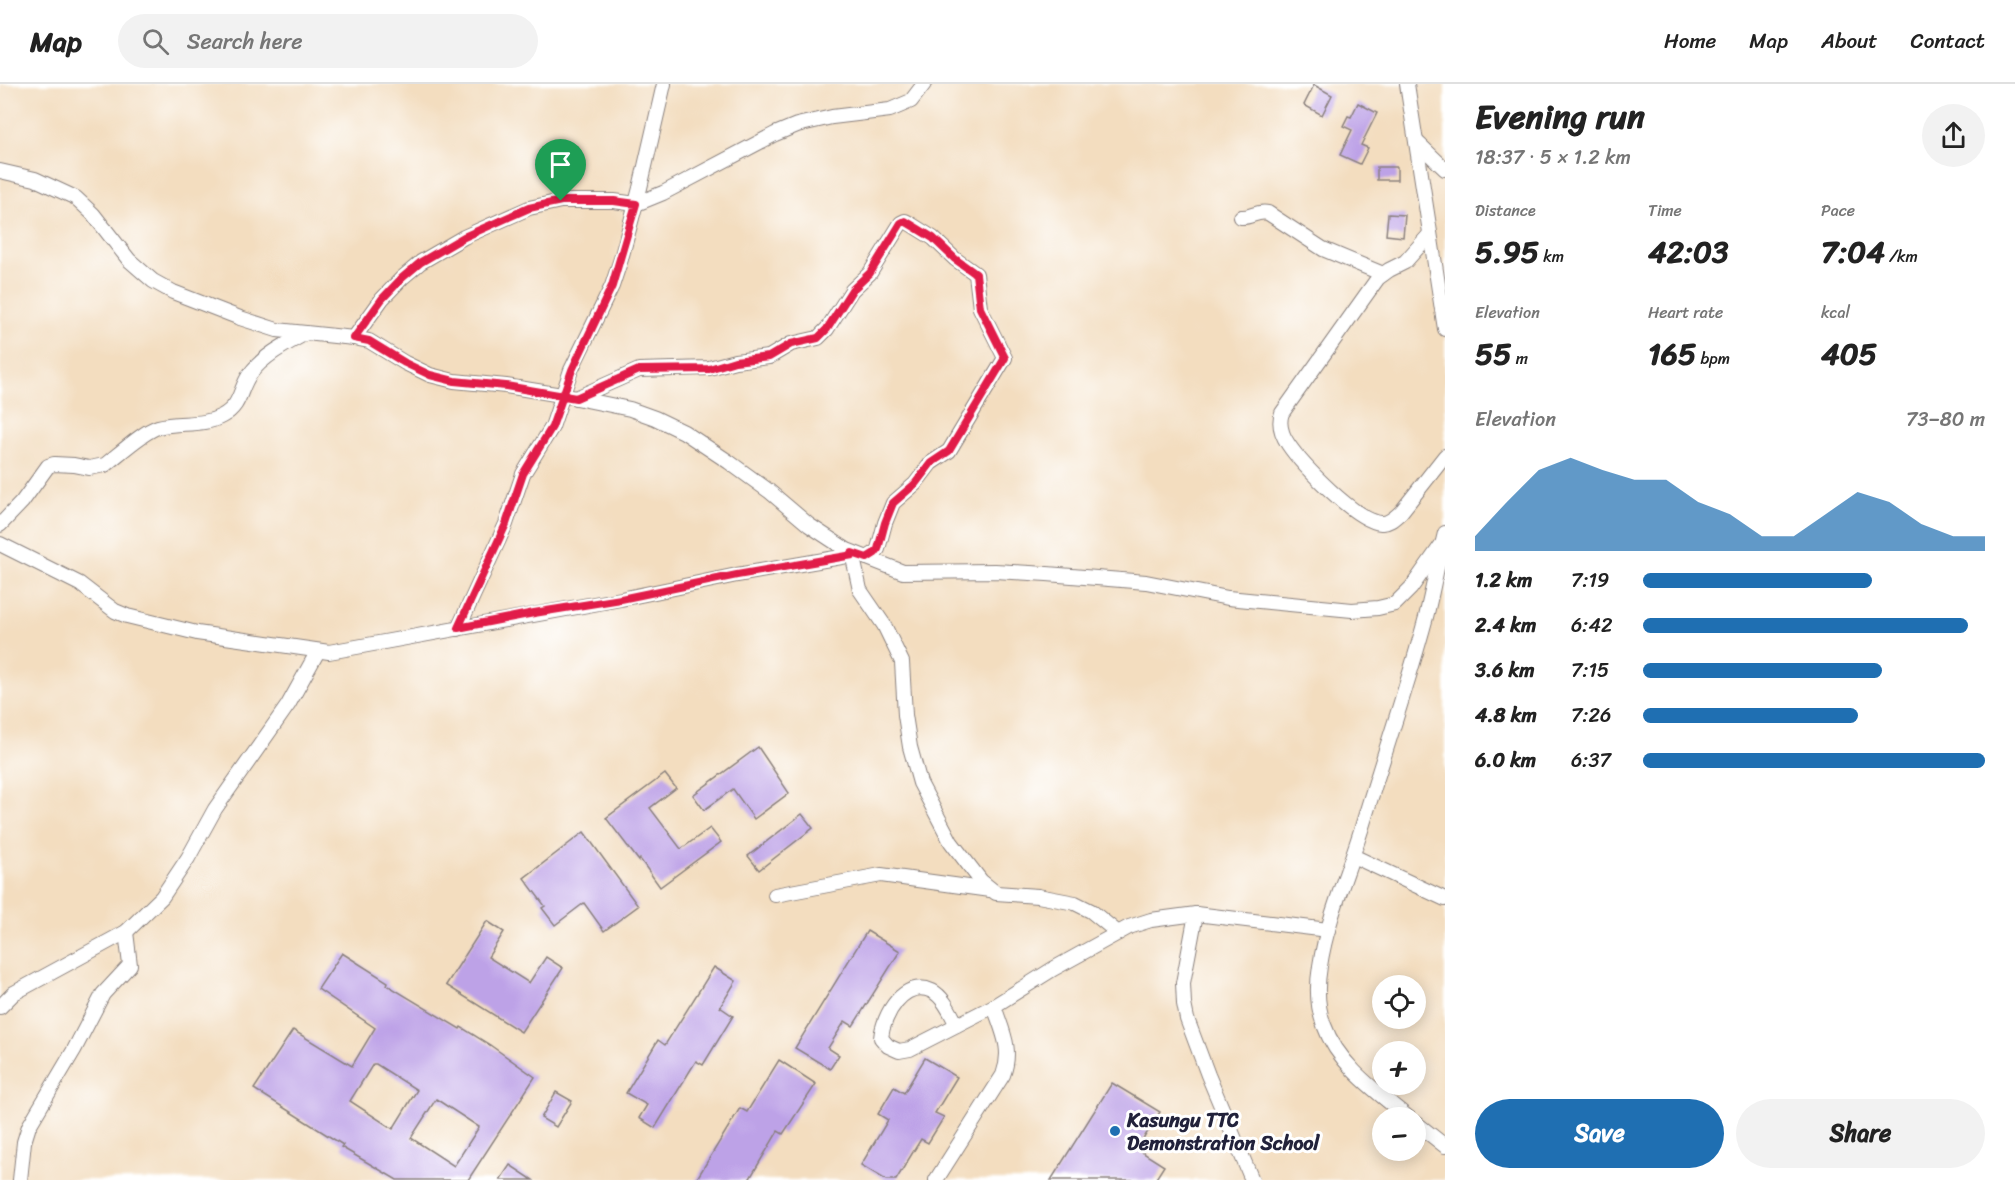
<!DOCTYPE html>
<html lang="en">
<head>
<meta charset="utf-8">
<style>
  :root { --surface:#fff; --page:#f2f2f2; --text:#222; --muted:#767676; --line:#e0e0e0; --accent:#1f6fb2 }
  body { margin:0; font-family:Sriracha,sans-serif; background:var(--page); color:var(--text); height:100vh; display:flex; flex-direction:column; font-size:22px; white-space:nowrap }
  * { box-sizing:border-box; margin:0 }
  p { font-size:20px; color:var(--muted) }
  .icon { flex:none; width:33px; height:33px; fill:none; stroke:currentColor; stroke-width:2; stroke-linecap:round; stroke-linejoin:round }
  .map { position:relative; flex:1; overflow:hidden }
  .details { display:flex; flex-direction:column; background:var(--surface); width:570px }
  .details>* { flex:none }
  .controls { position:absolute; left:1372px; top:891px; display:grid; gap:12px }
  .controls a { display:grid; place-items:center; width:54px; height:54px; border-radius:50%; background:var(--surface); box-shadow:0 3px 15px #0003; font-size:30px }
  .pin { position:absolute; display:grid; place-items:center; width:51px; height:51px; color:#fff; margin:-62px -26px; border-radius:50% 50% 50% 0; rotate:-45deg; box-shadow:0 0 6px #0007 }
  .pin .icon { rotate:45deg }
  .round { display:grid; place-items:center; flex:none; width:63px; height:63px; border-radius:32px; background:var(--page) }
  .summary { display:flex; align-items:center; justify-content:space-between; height:102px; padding:0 30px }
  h1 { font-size:33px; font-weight:800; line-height:45px }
  .figures { display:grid; grid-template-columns:repeat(3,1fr); gap:9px; height:102px; padding:6px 30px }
  .figures div { display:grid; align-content:center }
  .figures b { font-size:30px; font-weight:800 }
  .figures small { font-size:16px; font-weight:400 }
  .figures p { font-size:16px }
  .chart { height:168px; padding:12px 30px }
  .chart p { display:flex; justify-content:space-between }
  .chart svg { width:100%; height:108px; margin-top:6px; fill:var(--accent); opacity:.7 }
  .action { display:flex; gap:12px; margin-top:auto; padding:12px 30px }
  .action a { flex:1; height:69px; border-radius:36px; background:var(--accent); color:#fff; font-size:24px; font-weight:800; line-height:69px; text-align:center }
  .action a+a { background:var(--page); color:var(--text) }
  ul { padding:0 30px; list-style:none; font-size:20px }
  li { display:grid; grid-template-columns:96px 72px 1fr; align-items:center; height:45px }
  li i { height:15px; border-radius:8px; background:var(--accent) }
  header { display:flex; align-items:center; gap:36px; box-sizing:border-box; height:84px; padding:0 30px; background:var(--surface); border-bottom:2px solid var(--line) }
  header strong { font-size:28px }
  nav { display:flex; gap:33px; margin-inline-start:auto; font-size:21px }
  .search { width:420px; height:54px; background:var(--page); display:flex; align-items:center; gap:15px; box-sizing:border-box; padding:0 21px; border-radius:33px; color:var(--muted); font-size:22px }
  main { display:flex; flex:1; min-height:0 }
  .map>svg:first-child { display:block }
  .building { fill:#bda2e7; fill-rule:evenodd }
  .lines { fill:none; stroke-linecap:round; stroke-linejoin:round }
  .minor-casing { stroke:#8a807d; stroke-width:16 }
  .minor { stroke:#fff; stroke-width:14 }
  .route-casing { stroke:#fff; stroke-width:12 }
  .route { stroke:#e11d48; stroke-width:8 }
  .poi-dot { fill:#1f6fb2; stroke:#fff; stroke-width:2 }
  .labels { text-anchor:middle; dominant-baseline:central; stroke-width:6; stroke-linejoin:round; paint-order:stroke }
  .poi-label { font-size:20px; font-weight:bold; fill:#22223b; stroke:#fff; text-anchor:start }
</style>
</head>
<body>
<header>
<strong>Map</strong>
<div class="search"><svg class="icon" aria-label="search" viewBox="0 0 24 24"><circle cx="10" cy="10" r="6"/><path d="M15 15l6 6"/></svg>Search here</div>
<nav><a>Home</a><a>Map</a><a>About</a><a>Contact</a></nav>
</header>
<main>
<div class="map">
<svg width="1445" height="1096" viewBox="0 0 1445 1096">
  <rect width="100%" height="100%" fill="#fff"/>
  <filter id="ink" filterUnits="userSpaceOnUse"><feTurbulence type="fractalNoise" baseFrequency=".0167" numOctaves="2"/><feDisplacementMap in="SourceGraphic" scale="12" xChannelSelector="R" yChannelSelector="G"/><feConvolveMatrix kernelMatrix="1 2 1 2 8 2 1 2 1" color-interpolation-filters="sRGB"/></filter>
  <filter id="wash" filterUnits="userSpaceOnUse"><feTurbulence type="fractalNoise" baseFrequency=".008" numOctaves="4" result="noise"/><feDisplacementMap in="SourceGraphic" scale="24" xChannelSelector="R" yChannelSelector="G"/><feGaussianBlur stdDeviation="1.35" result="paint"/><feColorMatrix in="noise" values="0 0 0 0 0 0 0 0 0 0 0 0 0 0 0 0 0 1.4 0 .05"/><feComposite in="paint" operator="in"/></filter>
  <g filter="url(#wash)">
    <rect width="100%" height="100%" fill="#f3ddbf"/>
    <g id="blocks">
      <g class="building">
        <polygon points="1314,1 1332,11 1322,31 1304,21"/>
        <polygon points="1358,19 1377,29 1361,61 1368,64 1360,80 1340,71 1352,46 1343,42 1348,32 1351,33"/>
        <rect x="1377" y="83" width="20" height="13"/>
        <polygon points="1388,130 1405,131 1403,153 1386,151"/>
        <polygon points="758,663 789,709 754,735 733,705 704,726 693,711"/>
        <polygon points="665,690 676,704 650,724 681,765 710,744 721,758 660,803 640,775 639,777 606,734"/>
        <polygon points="802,730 813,744 759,786 748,772"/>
        <polygon points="584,748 638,822 604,847 584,819 555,841 542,824 545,822 524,794"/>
        <polygon points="487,837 504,848 488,873 529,899 546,873 563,884 521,948 446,901"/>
        <polygon points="867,847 900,867 853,942 845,937 828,964 839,971 830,985 795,964"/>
        <path d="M342,869L388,898L387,901L460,945L461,943L490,961L535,993L468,1096H397L358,1073L341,1063L343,1061L254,1005L293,946L352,982L375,944L318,905ZM373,980H376L417,1006L393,1045L350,1017ZM436,1015L479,1043L454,1082L411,1054Z"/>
        <polygon points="714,883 736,897 720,923 733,932 703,981 696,977 655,1044 639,1034 647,1021 626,1009 658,956 665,961"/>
        <polygon points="925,974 957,993 935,1029 944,1033 928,1059 921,1055 896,1096 886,1096 861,1081 888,1036 878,1030 894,1003 904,1009"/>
        <polygon points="779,976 816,1000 783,1050 778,1047 749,1096 696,1096 740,1024 747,1028"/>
        <polygon points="1112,999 1160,1028 1137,1065 1164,1082 1155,1096 1051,1096"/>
        <polygon points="556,1008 572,1017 556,1043 541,1034"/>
        <polygon points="510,1081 533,1096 500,1096"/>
      </g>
    </g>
  </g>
  <g filter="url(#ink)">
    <use href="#blocks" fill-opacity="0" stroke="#8a807d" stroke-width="1.5"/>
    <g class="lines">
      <g class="minor-casing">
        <g id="minor">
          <polyline points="1407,0 1445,245"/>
          <polyline points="1416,57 1445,85"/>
          <polyline points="0,87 35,95 76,114 93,130 129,176 153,197 173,208 240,234 277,246 354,254 369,257 405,279 430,291 454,297 506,302 562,311 630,325 655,334 684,348 729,378 769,407 809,441 847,466 903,488 995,487 1047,490 1146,498 1228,514 1352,526 1378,524 1395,520 1411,504 1442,460"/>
          <path d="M1241,133C1251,134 1257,126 1268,129L1323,165L1383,190"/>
          <path d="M1430,150L1405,178L1389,186L1378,194L1282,329C1278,340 1282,351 1288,360C1302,381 1356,437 1381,439C1389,440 1395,433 1401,428L1445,372"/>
          <polyline points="354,254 382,215 402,194 421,178 464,153 529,124 561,117 614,117 636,120 663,109 775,50 797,41 832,33 890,26 911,17 924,0"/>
          <polyline points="576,314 639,286 709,284 735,277 769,273 791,260 818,254 827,245 852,206 870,189 901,139 905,137 909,139 933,154 955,175 976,190 980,224 1005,274 949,367 931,379 915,400 893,419 885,439 878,465 875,469 867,474"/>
          <path d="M0,441L22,418L48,382L54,380L74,381L89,384L105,381C118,371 144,347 158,343C179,337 202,343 222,332C242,321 239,305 250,290C263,272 286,260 306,249"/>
          <polyline points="0,460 80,500 115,527 127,532 197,549 329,568 621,515 737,491 853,471"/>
          <polyline points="852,469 860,506 884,541 902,578 905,631 910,663 920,699 951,758 981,797 996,809 1038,812 1075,819 1091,827 1118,849"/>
          <polyline points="458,545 506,440 523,390 552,343 571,286 612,202 621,175 640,104 664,0"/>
          <polyline points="1353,772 1445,815"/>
          <polyline points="775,811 881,791 990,806"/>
          <polyline points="1196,830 1183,899 1184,920 1187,935 1208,991 1252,1096"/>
          <polyline points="0,923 14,909 126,848 162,813 188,774 215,725 288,621 318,567"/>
          <path d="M957,941C951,930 944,913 932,907C904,894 883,931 881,954L888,962L899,967L910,965L994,922L1053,885L1129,843L1151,836L1196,830L1328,846"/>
          <path d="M1409,1034C1377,1008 1338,981 1324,941C1317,923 1317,900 1320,882C1327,835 1348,789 1362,743C1383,673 1407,604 1426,533C1433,505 1438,477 1445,449"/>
          <polyline points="1416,1039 1445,1062"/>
          <polyline points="20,1096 24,1058 29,1042 74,966 103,910 130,881 126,848"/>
          <path d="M936,1096L1003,991C1013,965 1002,947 994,922"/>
        </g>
      </g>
      <use href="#minor" class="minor"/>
    </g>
  </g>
  <g class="lines" filter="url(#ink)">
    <g class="route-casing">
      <polyline id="route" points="561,117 614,117 636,120 612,202 572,286 552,343 523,390 506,440 458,544 534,529 621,515 737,491 853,471 852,469 867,474 875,469 878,465 885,439 893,419 915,400 931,379 949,367 1005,274 980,224 976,190 955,175 933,154 905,137 901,139 898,144 870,189 852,206 827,245 818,254 791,260 769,273 735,277 709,285 639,286 576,314 506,302 454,297 430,291 405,279 369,257 354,254 382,215 402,194 421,178 464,153 529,124 561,117"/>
    </g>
    <use href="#route" class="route"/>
  </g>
  <circle class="poi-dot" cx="1115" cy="1047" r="6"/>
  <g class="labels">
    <g class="poi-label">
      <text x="1127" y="1036">Kasungu TTC<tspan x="1127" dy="23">Demonstration School</tspan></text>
    </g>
  </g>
</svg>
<div class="controls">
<a><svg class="icon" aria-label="locate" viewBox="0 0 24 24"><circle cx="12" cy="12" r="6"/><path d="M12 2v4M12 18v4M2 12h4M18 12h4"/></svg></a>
<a>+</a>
<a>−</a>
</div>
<div class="pin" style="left:561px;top:117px;background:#1e9e55"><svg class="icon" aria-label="arrive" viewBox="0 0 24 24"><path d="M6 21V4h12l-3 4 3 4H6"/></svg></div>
</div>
<section class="details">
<div class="summary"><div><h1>Evening run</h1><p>18:37 · 5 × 1.2 km</p></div><a class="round"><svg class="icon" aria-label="share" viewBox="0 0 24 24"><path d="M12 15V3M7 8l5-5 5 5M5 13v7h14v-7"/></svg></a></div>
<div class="figures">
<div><p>Distance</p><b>5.95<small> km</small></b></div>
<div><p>Time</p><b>42:03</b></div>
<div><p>Pace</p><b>7:04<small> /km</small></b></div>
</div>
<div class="figures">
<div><p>Elevation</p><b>55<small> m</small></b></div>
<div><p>Heart rate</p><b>165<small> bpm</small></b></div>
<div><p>kcal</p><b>405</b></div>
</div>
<div class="chart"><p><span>Elevation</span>73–80 m</p>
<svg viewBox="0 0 160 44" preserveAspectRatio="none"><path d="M0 44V38L10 24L20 11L30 6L40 11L50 15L60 15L70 24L80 29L90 38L100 38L110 29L120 20L130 24L140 33L150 38L160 38V44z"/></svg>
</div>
<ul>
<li><b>1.2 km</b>7:19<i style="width:67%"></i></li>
<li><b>2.4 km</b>6:42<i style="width:95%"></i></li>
<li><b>3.6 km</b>7:15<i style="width:70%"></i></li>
<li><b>4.8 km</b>7:26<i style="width:63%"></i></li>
<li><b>6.0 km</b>6:37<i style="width:100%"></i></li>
</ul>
<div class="action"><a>Save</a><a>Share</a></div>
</section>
</main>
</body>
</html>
